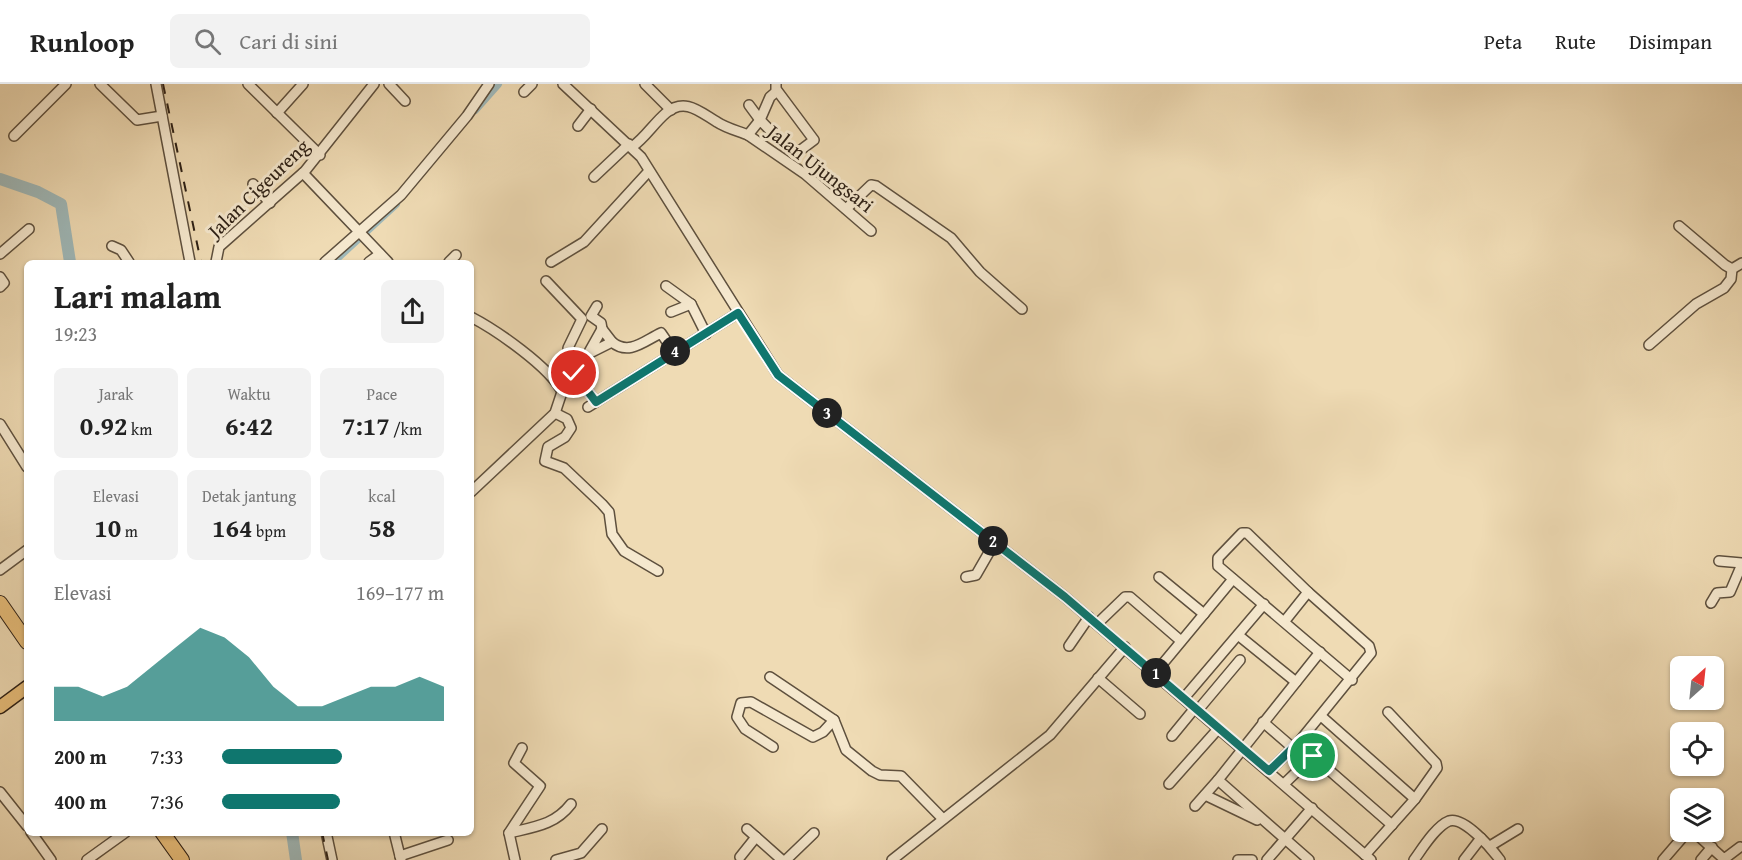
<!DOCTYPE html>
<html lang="id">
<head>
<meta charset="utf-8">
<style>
  :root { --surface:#fff; --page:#f2f2f2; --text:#222; --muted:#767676; --line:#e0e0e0; --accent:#0f766e }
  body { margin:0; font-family:"Gentium Book Plus",serif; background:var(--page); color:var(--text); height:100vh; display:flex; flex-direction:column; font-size:22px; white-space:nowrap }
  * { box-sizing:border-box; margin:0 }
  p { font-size:20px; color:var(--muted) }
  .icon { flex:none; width:33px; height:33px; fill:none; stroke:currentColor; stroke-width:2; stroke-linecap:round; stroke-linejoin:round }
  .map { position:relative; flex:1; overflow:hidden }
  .side { position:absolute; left:24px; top:176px; width:450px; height:576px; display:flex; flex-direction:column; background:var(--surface); border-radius:9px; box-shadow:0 2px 4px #0004 }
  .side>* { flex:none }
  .needle { width:39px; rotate:27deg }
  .tools { position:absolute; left:1670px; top:572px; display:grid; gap:12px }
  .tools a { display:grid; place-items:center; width:54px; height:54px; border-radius:9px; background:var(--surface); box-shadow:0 2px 4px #0004; font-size:30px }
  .pin { position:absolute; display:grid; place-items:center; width:51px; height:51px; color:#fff; margin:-26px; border:3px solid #fff; border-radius:50%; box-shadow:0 2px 6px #0007 }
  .km { position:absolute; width:30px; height:30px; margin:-15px; border-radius:50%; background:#222; color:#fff; font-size:16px; line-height:30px; text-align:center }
  .round { display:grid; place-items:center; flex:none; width:63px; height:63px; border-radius:9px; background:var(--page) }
  .head { display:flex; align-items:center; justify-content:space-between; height:102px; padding:0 30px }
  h1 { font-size:33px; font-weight:600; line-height:45px }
  .stats { display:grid; grid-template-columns:repeat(3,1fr); gap:9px; height:102px; padding:6px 30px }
  .stats div { display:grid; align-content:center; border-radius:9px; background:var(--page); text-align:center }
  .stats b { font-size:26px; font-weight:600 }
  .stats small { font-size:16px; font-weight:400 }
  .stats p { font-size:16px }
  .chart { height:168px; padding:12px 30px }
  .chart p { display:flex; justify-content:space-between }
  .chart svg { width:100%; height:108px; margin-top:6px; fill:var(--accent); opacity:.7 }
  ul { padding:0 30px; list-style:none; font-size:20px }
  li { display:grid; grid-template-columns:96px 72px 1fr; align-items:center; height:45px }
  li i { height:15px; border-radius:8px; background:var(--accent) }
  header { display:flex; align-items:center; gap:36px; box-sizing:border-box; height:84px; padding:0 30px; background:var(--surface); border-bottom:2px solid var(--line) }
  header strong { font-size:28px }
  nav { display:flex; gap:33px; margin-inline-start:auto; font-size:21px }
  .search { width:420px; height:54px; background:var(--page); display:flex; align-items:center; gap:15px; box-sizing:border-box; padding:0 21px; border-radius:9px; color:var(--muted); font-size:22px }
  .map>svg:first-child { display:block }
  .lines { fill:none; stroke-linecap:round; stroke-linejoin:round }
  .canal { stroke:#9fb8b8; stroke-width:8 }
  .river { stroke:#9fb8b8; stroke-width:12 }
  .minor-casing { stroke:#5e503e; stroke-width:12 }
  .major-casing { stroke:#2e2116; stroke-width:15 }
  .highway-casing { stroke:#2e2116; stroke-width:16 }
  .minor { stroke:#f5e8ce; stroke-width:9 }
  .major { stroke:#e8be7a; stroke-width:12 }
  .highway { stroke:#e8be7a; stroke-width:14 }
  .rail { stroke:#2e2116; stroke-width:2; stroke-dasharray:10 10; stroke-linecap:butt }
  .route-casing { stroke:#fff; stroke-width:12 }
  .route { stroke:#0f766e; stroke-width:8 }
  .labels { text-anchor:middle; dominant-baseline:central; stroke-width:6; stroke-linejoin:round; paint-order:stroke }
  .street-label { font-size:20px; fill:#2e2116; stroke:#f5e8ce }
</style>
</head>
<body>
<header>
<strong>Runloop</strong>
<div class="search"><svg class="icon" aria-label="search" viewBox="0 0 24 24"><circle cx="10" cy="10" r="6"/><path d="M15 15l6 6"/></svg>Cari di sini</div>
<nav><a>Peta</a><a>Rute</a><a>Disimpan</a></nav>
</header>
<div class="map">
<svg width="1742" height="776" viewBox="0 0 1742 776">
  <rect width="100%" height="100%" fill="#efdbb4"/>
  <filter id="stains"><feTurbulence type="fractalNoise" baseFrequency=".00333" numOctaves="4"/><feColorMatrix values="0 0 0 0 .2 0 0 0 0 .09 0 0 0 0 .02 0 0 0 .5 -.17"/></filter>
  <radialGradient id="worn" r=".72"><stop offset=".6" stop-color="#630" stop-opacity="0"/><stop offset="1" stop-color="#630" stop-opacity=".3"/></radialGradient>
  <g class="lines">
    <g class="canal">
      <polyline points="475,26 498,0"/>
      <polyline points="333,178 396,120"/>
    </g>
    <g class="river">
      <polyline points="0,95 38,108 61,120 70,178"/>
      <polyline points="292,748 296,776"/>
    </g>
    <g class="minor-casing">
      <g id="minor">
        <polyline points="100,0 137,36 162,32"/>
        <polyline points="156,0 190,178"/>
        <polyline points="248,0 320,71"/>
        <polyline points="389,0 405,17"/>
        <polyline points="563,0 641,73 778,291 1065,513 1371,776"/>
        <polyline points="645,0 671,26"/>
        <polyline points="524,8 532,0"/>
        <polyline points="749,21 760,36 770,13 777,7"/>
        <polyline points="277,29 303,0"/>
        <polyline points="578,42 591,25"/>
        <polyline points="748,51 805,90 871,147"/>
        <polyline points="14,52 66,0"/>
        <path d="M632,63C645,54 654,39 666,29C685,13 700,28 717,38C726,44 738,47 748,51L760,36L794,71L814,56L776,5V0"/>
        <polyline points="303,89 388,178"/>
        <polyline points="594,93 629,60"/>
        <polyline points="253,100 270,119"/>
        <polyline points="846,125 871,101 876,102 951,154 980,188 1022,225"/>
        <polyline points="1679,142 1725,181 1732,185 1742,179"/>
        <polyline points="112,162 121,166 129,178"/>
        <polyline points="0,170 29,145"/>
        <polyline points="216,178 219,163 305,87 374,0"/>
        <polyline points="325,178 401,111 467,32 489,0"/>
        <polyline points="369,178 380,170"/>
        <polyline points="449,178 456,171"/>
        <polyline points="551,178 584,158 649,87"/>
        <polyline points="0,193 4,199 0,203"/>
        <polyline points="546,197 582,235 568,264 573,274 553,294"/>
        <polyline points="666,202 691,220 706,250"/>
        <polyline points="597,222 591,232 601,239 602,245"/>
        <polyline points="671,228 691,220"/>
        <path d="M471,233C496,246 550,283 562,308L555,329L471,408"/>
        <path d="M612,258C629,272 644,257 661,249L674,268"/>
        <polyline points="1649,261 1696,220 1724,204 1731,195 1732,185"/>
        <polyline points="588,270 602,245 612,258 588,270 572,286 596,318"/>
        <polyline points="588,323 738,229"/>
        <polyline points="555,329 567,335 571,344 565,353 548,363 545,377 564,384 602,420 609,428 612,450 624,467 658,487"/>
        <polyline points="0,340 27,383"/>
        <polyline points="1719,477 1742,479"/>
        <polyline points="0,486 27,466"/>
        <polyline points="966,493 976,491 995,458"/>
        <polyline points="1159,493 1204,530"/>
        <polyline points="1711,519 1717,509 1730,508 1742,480"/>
        <polyline points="1284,538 1308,508 1247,449 1242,449 1218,474 1218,482 1352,596"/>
        <polyline points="1097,540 1125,513 1130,513 1181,557"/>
        <polyline points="1238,551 1296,598"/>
        <polyline points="1069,562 1089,533"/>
        <polyline points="1155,589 1233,495"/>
        <polyline points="770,593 834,636 846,666 872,687 880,691 901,692 943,735"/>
        <polyline points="1098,594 1140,630"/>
        <polyline points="1184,614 1264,520"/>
        <polyline points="1198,626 1240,576"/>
        <polyline points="1321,632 1415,715"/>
        <polyline points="1263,638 1293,664"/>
        <polyline points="1172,652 1195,624"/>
        <polyline points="1298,659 1392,741"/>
        <polyline points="773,663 745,645 737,633 741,619 751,618 813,653 823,648 834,636"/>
        <polyline points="1269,687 1298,659 1371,569 1369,562 1308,508"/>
        <polyline points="1169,700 1218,645"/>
        <polyline points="1284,700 1313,672"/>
        <polyline points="0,708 27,742"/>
        <polyline points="1205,711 1257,736"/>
        <polyline points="1195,722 1218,696"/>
        <polyline points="747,745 782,776"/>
        <polyline points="1693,747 1724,775 1740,763"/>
        <polyline points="31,748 51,776"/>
        <polyline points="326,748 332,776"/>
        <polyline points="394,748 401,776"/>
        <path d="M509,749C534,743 555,741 571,720"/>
        <polyline points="1490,762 1518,745"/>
        <polyline points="1365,771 1415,715 1437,684 1436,679 1388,628"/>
        <polyline points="400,772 448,756"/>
        <polyline points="740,773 756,753"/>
        <polyline points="87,776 126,748"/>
        <polyline points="515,776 509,749 540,702 514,679 522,664"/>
        <polyline points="556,776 581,769 602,745"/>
        <polyline points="786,776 814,749"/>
        <polyline points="892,776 1050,651 1125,563"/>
        <polyline points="1238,776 1252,776"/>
        <polyline points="1267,776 1312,724"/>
        <polyline points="1309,776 1218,696 1320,568"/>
        <path d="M1414,776C1422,765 1436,742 1449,737C1464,732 1492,765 1500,776"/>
        <polyline points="1464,776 1481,754"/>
        <polyline points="1663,776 1688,747"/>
        <polyline points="1701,776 1712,763"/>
      </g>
    </g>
    <g class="major-casing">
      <polyline id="major" points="0,623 27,603"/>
    </g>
    <g class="highway-casing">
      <g id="highway">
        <polyline points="0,519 27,558"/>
        <polyline points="162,748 182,776"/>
      </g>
    </g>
    <use href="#minor" class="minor"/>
    <use href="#major" class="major"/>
    <use href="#highway" class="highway"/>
    <g class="rail">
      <polyline points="163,0 201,178"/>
      <polyline points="322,748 328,776"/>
    </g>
  </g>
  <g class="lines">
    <g class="route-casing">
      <polyline id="route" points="574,289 596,318 738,229 778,291 1065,513 1269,687 1298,659 1313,672"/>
    </g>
    <use href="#route" class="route"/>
  </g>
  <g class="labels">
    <g class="street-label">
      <text transform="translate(821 84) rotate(38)">Jalan Ujungsari</text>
      <text transform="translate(258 104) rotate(-44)">Jalan Cigeureng</text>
    </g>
  </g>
  <rect width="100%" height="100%" filter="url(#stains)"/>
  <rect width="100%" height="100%" fill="url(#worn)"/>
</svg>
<div class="tools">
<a><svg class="needle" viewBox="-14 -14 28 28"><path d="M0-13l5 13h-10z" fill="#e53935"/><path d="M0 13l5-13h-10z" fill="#767676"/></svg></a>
<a><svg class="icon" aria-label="locate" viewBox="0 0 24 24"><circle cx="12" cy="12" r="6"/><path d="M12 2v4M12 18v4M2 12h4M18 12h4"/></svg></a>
<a><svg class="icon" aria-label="layers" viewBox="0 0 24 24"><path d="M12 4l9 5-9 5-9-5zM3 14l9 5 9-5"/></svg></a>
</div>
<div class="pin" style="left:1313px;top:672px;background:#1e9e55"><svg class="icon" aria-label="arrive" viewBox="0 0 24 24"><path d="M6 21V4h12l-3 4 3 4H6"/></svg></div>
<div class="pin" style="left:574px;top:289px;background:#d93025"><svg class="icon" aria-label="check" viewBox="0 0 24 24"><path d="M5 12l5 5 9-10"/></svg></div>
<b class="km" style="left:1156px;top:589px">1</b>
<b class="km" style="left:993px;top:457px">2</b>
<b class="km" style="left:827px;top:329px">3</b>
<b class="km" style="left:675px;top:267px">4</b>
<section class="side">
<div class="head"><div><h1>Lari malam</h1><p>19:23</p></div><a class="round"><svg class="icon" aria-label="share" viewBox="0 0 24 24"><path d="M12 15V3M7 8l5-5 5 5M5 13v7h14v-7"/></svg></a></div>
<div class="stats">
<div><p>Jarak</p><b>0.92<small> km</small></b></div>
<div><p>Waktu</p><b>6:42</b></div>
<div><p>Pace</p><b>7:17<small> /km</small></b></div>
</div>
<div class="stats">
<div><p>Elevasi</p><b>10<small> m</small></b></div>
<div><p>Detak jantung</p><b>164<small> bpm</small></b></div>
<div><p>kcal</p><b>58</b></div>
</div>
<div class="chart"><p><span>Elevasi</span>169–177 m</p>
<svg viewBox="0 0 160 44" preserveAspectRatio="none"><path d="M0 44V30L10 30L20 34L30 30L40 22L50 14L60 6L70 10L80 18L90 30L100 38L110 38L120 34L130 30L140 30L150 26L160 30V44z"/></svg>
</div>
<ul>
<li><b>200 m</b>7:33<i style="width:54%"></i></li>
<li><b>400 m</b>7:36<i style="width:53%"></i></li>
</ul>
</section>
</div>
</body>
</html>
